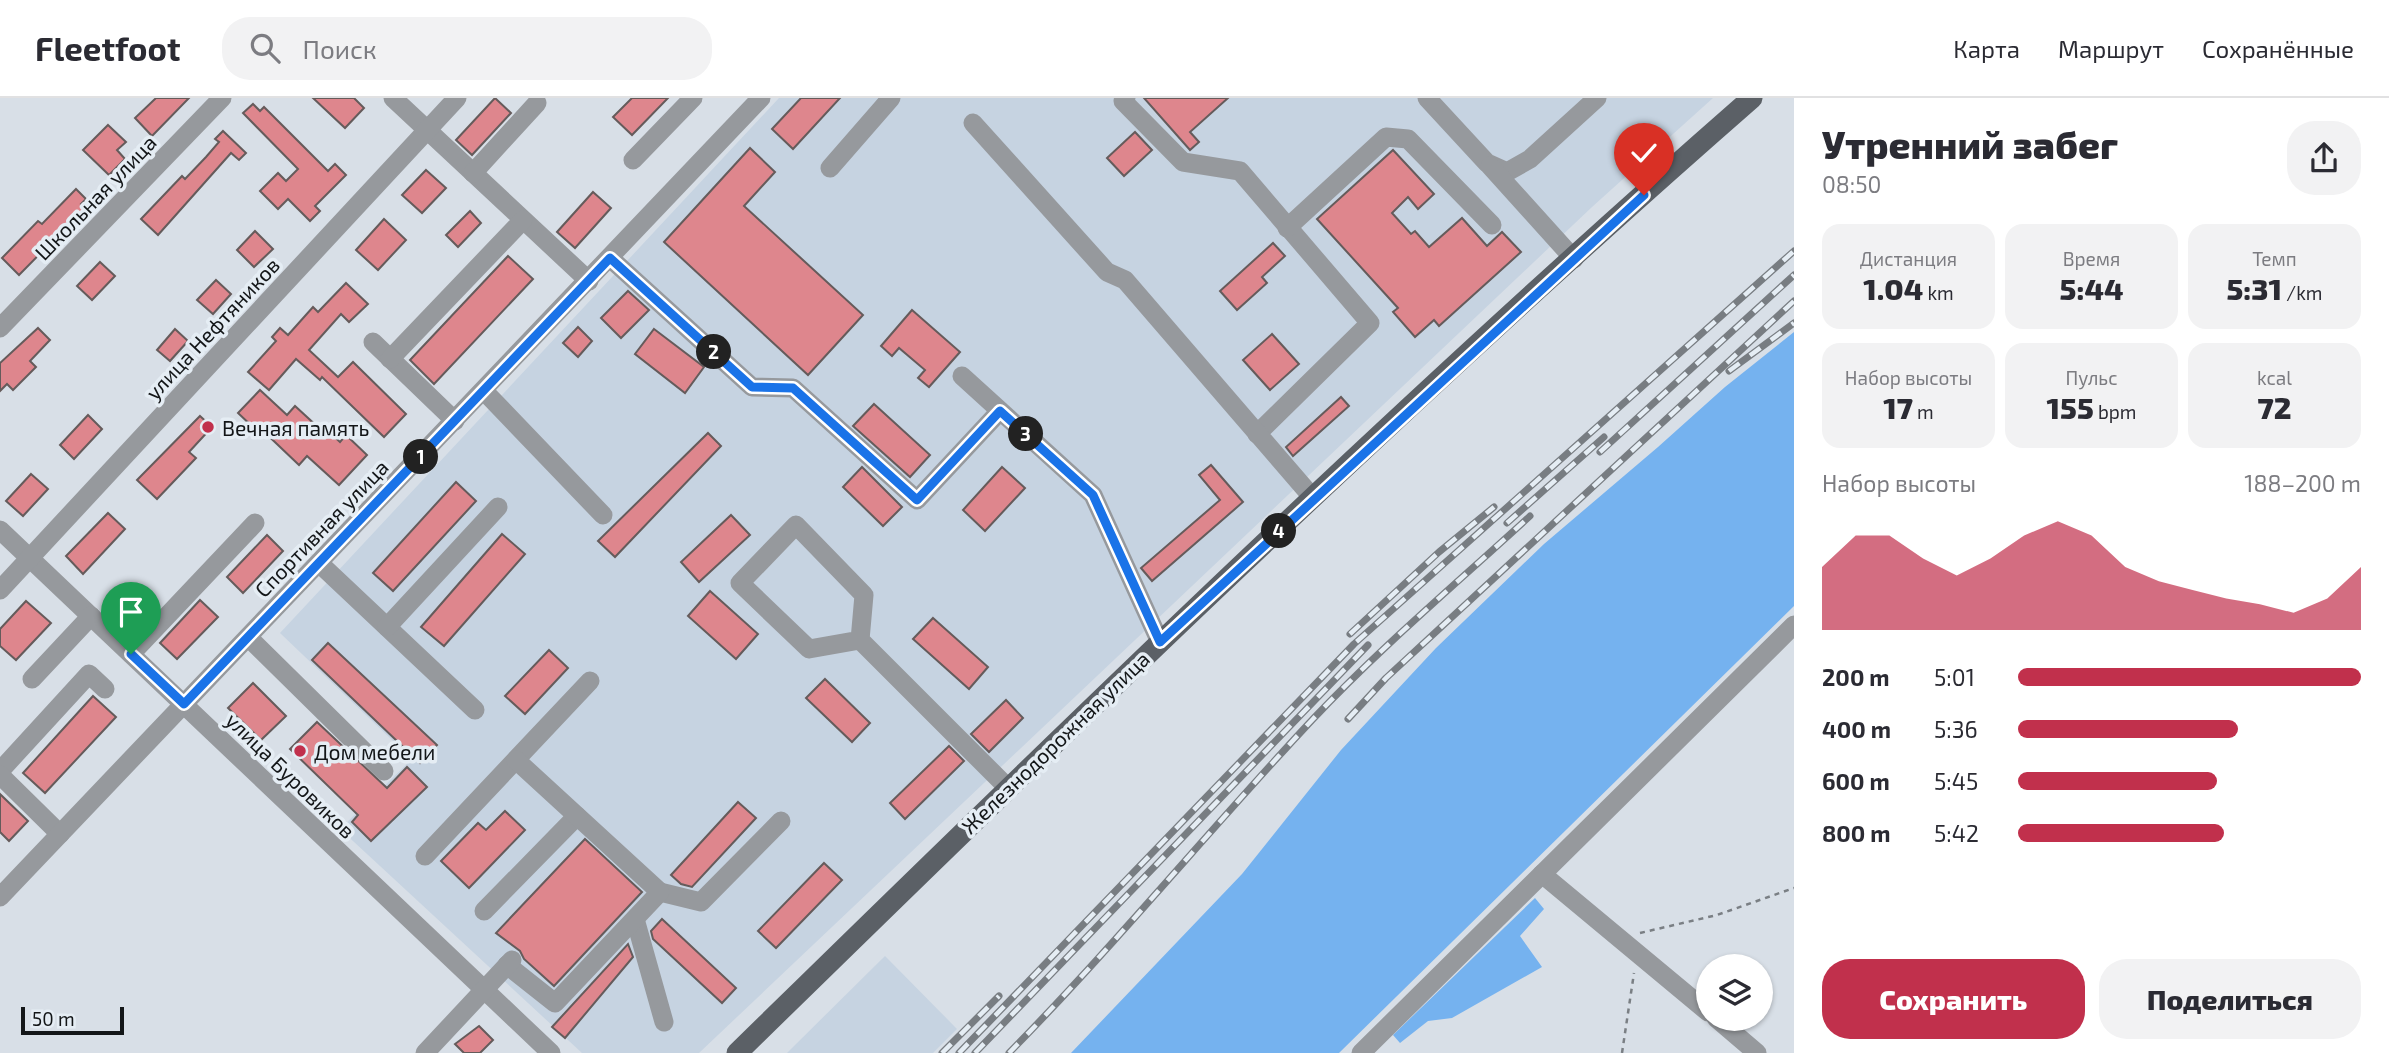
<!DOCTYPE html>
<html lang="ru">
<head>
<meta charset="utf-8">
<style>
  :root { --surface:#fff; --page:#f2f2f3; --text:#2b2b33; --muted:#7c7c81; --line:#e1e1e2; --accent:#c1304c }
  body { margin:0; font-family:"Exo 2",sans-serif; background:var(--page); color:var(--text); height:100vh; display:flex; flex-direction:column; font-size:26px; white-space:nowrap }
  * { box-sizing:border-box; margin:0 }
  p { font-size:23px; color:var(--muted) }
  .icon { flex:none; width:38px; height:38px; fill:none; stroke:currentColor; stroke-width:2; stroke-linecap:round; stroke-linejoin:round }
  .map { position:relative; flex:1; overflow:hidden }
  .details { display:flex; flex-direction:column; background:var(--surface); width:595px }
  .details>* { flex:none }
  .fabs { position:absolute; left:1696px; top:856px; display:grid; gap:14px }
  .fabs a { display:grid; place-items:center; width:77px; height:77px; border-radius:50%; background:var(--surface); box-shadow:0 2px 5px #0004; font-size:35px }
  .scale { position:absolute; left:21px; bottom:18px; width:103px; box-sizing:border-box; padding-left:7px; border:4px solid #131618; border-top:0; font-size:19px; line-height:24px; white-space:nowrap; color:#131618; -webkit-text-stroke:5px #e5edf4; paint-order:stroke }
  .pin { position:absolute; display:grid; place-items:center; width:60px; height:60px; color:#fff; margin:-72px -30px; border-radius:50% 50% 50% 0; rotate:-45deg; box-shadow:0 0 7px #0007 }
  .pin .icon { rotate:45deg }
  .km { position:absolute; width:35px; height:35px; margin:-18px; border-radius:50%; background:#222; color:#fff; font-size:19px; line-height:35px; text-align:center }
  .round { display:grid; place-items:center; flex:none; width:74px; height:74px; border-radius:28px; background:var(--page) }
  .summary { display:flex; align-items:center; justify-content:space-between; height:119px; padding:0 28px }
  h1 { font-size:38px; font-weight:800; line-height:52px }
  .metrics { display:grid; grid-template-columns:repeat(3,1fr); gap:10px; height:119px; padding:7px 28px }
  .metrics div { display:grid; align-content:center; border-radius:18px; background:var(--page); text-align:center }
  .metrics b { font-size:30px; font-weight:800 }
  .metrics small { font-size:19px; font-weight:400 }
  .metrics p { font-size:19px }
  .chart { height:196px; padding:14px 28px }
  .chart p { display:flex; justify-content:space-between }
  .chart svg { width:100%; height:126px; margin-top:7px; fill:var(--accent); opacity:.7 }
  .button { display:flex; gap:14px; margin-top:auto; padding:14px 28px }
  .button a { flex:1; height:80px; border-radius:28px; background:var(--accent); color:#fff; font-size:28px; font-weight:800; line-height:80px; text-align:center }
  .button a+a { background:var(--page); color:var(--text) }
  ul { padding:0 28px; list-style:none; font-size:23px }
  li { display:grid; grid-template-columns:112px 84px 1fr; align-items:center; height:52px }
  li i { height:18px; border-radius:9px; background:var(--accent) }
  header { display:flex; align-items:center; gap:42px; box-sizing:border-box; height:98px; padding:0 35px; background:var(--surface); border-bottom:2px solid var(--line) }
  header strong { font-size:33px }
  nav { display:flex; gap:38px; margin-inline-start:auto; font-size:24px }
  .search { width:490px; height:63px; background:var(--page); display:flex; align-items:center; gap:18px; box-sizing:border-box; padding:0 24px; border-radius:28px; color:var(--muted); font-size:26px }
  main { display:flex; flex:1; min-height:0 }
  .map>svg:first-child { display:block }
  .built { fill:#c6d3e1 }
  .forest { fill:#75b2ef }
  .building { fill:#de868d; stroke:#655b5b; stroke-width:2 }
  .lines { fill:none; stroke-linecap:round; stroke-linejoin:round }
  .path { stroke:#7a7f84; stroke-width:2.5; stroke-dasharray:5 5; stroke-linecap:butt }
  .minor { stroke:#96999d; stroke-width:19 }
  .major { stroke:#5b6066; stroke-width:21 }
  .rail-casing { stroke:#787d82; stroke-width:7 }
  .rail { stroke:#e5edf4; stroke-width:4.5; stroke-dasharray:13; stroke-linecap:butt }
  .route-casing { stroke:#fff; stroke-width:14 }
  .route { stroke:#1a73e8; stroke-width:9 }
  .poi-dot { fill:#c1304c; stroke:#e5edf4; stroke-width:2.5 }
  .labels { text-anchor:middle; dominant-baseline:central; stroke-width:7; stroke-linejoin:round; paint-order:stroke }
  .street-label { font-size:21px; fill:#131618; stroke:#e5edf4 }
  .poi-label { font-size:21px; fill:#131618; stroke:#e5edf4; text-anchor:start }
</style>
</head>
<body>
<header>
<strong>Fleetfoot</strong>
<div class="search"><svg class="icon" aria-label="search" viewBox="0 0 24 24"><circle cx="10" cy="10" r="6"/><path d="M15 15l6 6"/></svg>Поиск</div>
<nav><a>Карта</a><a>Маршрут</a><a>Сохранённые</a></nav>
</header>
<main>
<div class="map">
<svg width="1794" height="955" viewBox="0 0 1794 955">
  <rect width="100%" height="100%" fill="#d8dfe7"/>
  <g class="built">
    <polygon points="779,0 1713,0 1592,109 699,955 582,955 340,731 412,661 280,535"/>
    <polygon points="885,858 957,931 933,955 787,955"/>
  </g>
  <g class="forest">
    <polygon points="1794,234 1794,508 1339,955 1071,955 1242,776 1341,652 1436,550 1544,446 1658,349 1725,289"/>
    <polygon points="1535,800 1544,811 1520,838 1542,869 1452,920 1428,923 1400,945 1393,937"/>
  </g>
  <g class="building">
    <polygon points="156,0 189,0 152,38 135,20"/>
    <polygon points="313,0 354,0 364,10 345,30"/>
    <polygon points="495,0 511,15 472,57 456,42"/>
    <polygon points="632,0 668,0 632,37 613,19"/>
    <polygon points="801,0 840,0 793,51 772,31"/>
    <polygon points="1144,0 1228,0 1190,34 1199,44 1190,52"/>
    <polygon points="253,6 260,13 264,9 328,73 335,66 346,77 315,108 320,113 310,123 288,101 278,111 260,93 278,75 286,83 298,71 243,15"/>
    <polygon points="108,27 126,44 117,52 125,61 109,77 83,52"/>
    <polygon points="223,33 246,55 239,62 231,55 158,137 141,121 182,78 185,81 206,59 219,44 215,41"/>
    <polygon points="1135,34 1152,52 1124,78 1107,60"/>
    <polygon points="750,50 775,74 744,108 863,217 808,277 664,144"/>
    <polygon points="1393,52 1434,96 1418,111 1408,99 1392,115 1411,136 1415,133 1429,149 1462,120 1487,148 1502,134 1521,154 1439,228 1434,222 1415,239 1393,214 1398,210 1317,121"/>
    <polygon points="426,72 446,90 422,115 402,97"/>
    <polygon points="76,91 86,101 81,106 85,110 19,177 2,160 38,123 42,126"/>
    <polygon points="593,94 611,110 575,150 557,134"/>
    <polygon points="470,113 481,125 458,149 446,137"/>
    <polygon points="384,121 406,142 378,172 356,152"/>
    <polygon points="255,133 273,151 254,169 237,152"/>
    <polygon points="1273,145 1285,158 1262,179 1267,185 1237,212 1220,193"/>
    <polygon points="508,158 533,181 434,286 410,262"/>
    <polygon points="100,164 115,178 92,202 77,188"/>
    <polygon points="216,182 231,196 213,216 197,202"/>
    <polygon points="346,185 368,206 349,224 341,216 309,252 338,279 353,264 406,316 384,339 322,279 320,282 296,261 269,292 248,274 276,243 272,239 280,230 288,237 313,209 318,214"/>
    <polygon points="628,193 649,212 621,240 601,220"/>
    <polygon points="912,212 960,254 929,289 918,280 925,272 899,250 892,258 881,248"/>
    <polygon points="578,229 592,243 578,259 563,245"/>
    <polygon points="38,230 50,242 30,263 36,269 13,292 7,286 0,293 0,265"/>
    <polygon points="175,231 188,243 170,263 157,252"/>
    <polygon points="654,231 704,269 685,295 635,256"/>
    <polygon points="1272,236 1299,266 1270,292 1243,262"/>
    <polygon points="260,292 287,317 295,308 319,330 322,327 340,344 346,337 367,357 339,387 307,358 299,367 258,328 255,331 238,315"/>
    <polygon points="1341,299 1349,308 1293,358 1286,349"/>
    <polygon points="874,306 930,357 910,379 853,328"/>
    <polygon points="88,317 102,331 74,361 60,347"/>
    <polygon points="200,318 212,329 189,354 196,360 157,401 137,382"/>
    <polygon points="708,335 721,348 615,459 598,443"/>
    <polygon points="1211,367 1243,404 1152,483 1141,470 1220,402 1199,377"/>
    <polygon points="862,369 902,409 883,428 843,389"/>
    <polygon points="1002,369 1025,390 985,433 963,412"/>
    <polygon points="31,376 48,391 23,418 6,403"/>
    <polygon points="456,384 476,403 393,493 373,475"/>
    <polygon points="108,415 125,431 83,476 66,458"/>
    <polygon points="731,417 750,437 699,484 681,464"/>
    <polygon points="502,436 525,456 444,548 421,529"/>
    <polygon points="267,437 283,453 243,495 227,479"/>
    <polygon points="710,493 758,536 736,561 688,518"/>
    <polygon points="200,502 218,519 177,561 160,545"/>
    <polygon points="26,503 51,525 16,562 0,548 0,531"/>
    <polygon points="933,520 988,569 969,591 913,541"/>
    <polygon points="328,545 437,647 420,665 312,562"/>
    <polygon points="549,552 568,570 525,616 505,598"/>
    <polygon points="825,581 870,625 852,644 806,600"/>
    <polygon points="253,585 286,618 261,642 228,610"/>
    <polygon points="93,598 116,619 45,695 23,675"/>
    <polygon points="1006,602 1023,620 989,654 971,636"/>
    <polygon points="317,624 387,690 407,669 427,689 371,743 352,724 358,717 290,651"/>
    <polygon points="949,648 964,663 905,721 890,705"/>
    <polygon points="0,696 28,723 9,743 0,734"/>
    <polygon points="738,704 756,720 692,789 681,786 671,777"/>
    <polygon points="505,713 525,732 469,790 441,763 478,725 486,732"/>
    <polygon points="585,741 642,794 554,888 524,861 520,853 496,835"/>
    <polygon points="824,765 842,782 776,850 758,833"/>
    <polygon points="662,821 736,890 722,905 653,841 651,833"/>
    <polygon points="628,846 633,859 565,940 552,929"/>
    <polygon points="479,928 493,942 480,955 464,955 455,946"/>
  </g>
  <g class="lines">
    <g class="path">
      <polyline points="1640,835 1717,817 1794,790"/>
      <polyline points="1622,955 1634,875"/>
    </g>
    <g class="minor">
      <polyline points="393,0 589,183"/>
      <polyline points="1126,0 1123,3 1183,64 1240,73 1370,225 1257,336"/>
      <polyline points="1427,0 1487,65 1507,74 1530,61 1597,0"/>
      <polyline points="973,25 1107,174 1125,182 1313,400"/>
      <polyline points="633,62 693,0"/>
      <polyline points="1490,68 1574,161"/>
      <polyline points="830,70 891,0"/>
      <polyline points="473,75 537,5"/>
      <polyline points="1287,130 1386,39 1408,41 1492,127"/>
      <polyline points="610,160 752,289 793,290 917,402 1000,313"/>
      <polyline points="0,230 222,0"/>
      <polyline points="373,244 455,323"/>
      <polyline points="390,261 523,122"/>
      <polyline points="962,278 1093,397 1160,544"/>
      <polyline points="484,293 603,417"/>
      <polyline points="0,432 551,955"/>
      <polyline points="319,465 475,612"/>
      <polyline points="0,492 457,0"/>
      <polyline points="387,529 498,409"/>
      <polyline points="248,539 384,673"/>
      <polyline points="860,542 809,551 740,485 796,427 864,497 860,542 1008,690"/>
      <polyline points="131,556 255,425"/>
      <polyline points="32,581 91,518"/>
      <polyline points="0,673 89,576 105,591"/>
      <polyline points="0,677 60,736"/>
      <polyline points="425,758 590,583"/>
      <polyline points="1542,776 1708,914"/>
      <polyline points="660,794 701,804 781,723"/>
      <polyline points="0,799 761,0"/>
      <polyline points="484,813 577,718"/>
      <polyline points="635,821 664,924"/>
      <polyline points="507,867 555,905 660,794 516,662"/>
      <polyline points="1716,920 1757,955"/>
      <polyline points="425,955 512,862"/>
      <polyline points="1361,955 1794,527"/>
    </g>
    <path class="major" d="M737,955C1069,630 1402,306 1752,0"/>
    <g class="rail-casing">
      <g id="rail">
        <polyline points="1729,273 1794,225"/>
        <polyline points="1600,354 1794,177"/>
        <polyline points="1507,425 1604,339"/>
        <polyline points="1350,536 1439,454 1494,409"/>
        <polyline points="1348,621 1386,580 1794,203"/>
        <polyline points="942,955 999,898"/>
        <polyline points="959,955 1354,546 1794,153"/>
        <polyline points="975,955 1368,547"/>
        <path d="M1009,955C1115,847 1210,731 1313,621C1381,549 1457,485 1530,418"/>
      </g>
    </g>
    <use href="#rail" class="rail"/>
  </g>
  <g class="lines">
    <g class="route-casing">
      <polyline id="route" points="131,556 184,606 610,160 752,289 793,290 917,402 1000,313 1093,397 1160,544 1644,97"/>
    </g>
    <use href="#route" class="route"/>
  </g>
  <g class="poi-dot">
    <circle cx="208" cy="329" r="7"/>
    <circle cx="300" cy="653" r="7"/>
  </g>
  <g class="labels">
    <g class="street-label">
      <text transform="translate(95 99) rotate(-46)">Школьная улица</text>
      <text transform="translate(212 230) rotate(-47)">улица Нефтяников</text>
      <text transform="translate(321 430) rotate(-46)">Спортивная улица</text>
      <text transform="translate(1055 644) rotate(-44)">Железнодорожная улица</text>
      <text transform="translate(291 677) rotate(44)">улица Буровиков</text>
    </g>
    <g class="poi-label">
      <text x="222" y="329">Вечная память</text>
      <text x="314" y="653">Дом мебели</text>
    </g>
  </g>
</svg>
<div class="fabs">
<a><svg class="icon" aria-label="layers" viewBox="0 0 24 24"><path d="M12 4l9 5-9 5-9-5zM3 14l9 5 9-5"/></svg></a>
</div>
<div class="scale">50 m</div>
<div class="pin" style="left:131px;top:556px;background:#1e9e55"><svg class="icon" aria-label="arrive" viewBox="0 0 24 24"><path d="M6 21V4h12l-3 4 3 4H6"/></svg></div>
<div class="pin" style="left:1644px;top:97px;background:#d93025"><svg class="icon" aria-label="check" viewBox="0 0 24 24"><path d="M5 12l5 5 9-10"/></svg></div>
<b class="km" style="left:421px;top:359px">1</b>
<b class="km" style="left:714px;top:254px">2</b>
<b class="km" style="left:1026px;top:336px">3</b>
<b class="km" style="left:1279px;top:433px">4</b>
</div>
<section class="details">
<div class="summary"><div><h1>Утренний забег</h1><p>08:50</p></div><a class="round"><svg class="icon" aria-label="share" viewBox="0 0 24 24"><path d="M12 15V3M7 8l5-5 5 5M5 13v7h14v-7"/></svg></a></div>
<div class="metrics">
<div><p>Дистанция</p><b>1.04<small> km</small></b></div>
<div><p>Время</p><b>5:44</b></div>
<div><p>Темп</p><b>5:31<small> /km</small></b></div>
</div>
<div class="metrics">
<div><p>Набор высоты</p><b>17<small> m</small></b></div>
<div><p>Пульс</p><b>155<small> bpm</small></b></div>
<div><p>kcal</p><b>72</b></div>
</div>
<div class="chart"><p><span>Набор высоты</span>188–200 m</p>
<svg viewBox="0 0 160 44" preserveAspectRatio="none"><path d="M0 44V22L10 11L20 11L30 19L40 25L50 19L60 11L70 6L80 11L90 22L100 27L110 30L120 33L130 35L140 38L150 33L160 22V44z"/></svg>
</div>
<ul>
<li><b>200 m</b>5:01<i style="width:100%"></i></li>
<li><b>400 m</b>5:36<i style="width:64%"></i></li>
<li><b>600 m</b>5:45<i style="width:58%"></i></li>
<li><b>800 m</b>5:42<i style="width:60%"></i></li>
</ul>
<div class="button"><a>Сохранить</a><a>Поделиться</a></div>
</section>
</main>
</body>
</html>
